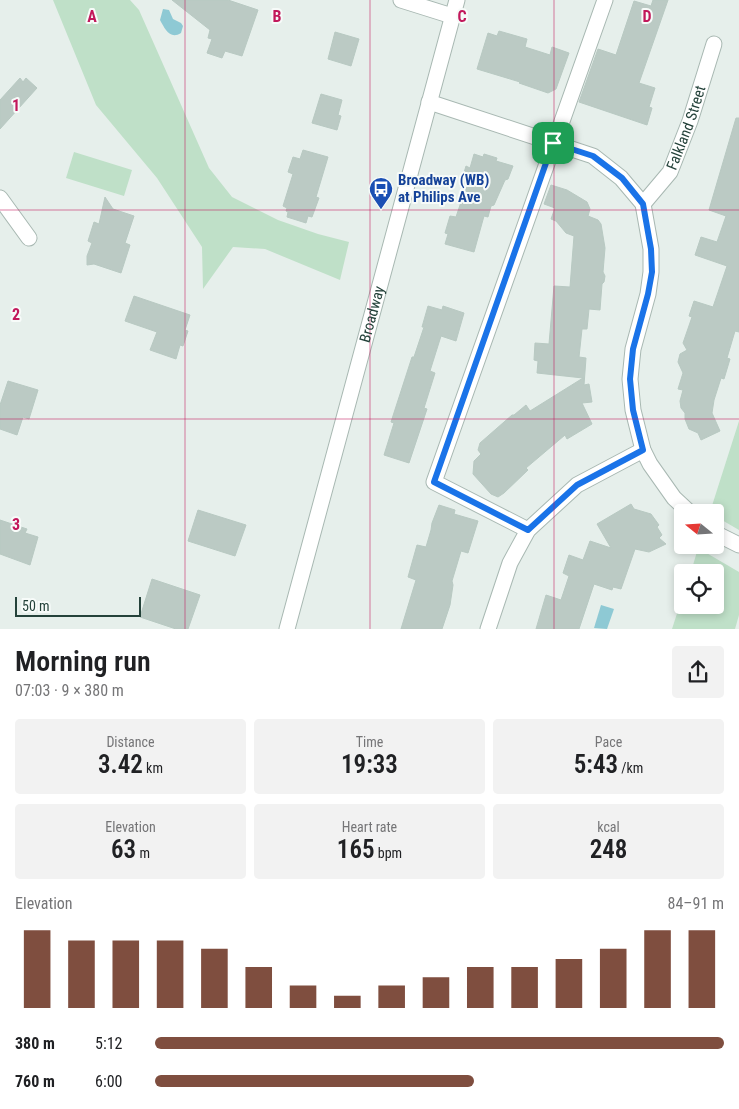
<!DOCTYPE html>
<html lang="en">
<head>
<meta charset="utf-8">
<style>
  :root { --surface:#fff; --page:#f2f2f2; --text:#202124; --muted:#757577; --accent:#7f4e3f }
  body { margin:0; font-family:"Roboto Condensed",sans-serif; background:var(--page); color:var(--text); height:100vh; display:flex; flex-direction:column; font-size:19px; white-space:nowrap }
  * { box-sizing:border-box; margin:0 }
  p { font-size:16px; color:var(--muted) }
  .icon { flex:none; width:28px; height:28px; fill:none; stroke:currentColor; stroke-width:2; stroke-linecap:round; stroke-linejoin:round }
  .map { position:relative; height:629px; overflow:hidden }
  .sheet { display:flex; flex-direction:column; background:var(--surface); flex:1 }
  .sheet>* { flex:none }
  .needle { width:32px; rotate:288deg }
  .buttons { position:absolute; left:674px; top:504px; display:grid; gap:10px }
  .buttons a { display:grid; place-items:center; width:50px; height:50px; border-radius:5px; background:var(--surface); box-shadow:0 2px 8px #0003; font-size:25px }
  .scale { position:absolute; left:15px; bottom:12px; width:126px; box-sizing:border-box; padding-left:5px; border:2px solid #24423a; border-top:0; font-size:14px; line-height:18px; white-space:nowrap; color:#24423a; -webkit-text-stroke:4px #f7fbf9; paint-order:stroke }
  .pin { position:absolute; display:grid; place-items:center; width:42px; height:42px; color:#fff; margin:-21px; border-radius:10px; box-shadow:0 2px 8px #0006 }
  .round { display:grid; place-items:center; flex:none; width:52px; height:52px; border-radius:5px; background:var(--page) }
  .head { display:flex; align-items:center; justify-content:space-between; height:85px; padding:0 15px }
  h1 { font-size:28px; font-weight:600; line-height:38px }
  .figures { display:grid; grid-template-columns:repeat(3,1fr); gap:8px; height:85px; padding:5px 15px }
  .figures div { display:grid; align-content:center; border-radius:5px; background:var(--page); text-align:center }
  .figures b { font-size:25px; font-weight:600 }
  .figures small { font-size:14px; font-weight:400 }
  .figures p { font-size:14px }
  .chart { height:140px; padding:10px 15px }
  .chart p { display:flex; justify-content:space-between }
  .chart svg { width:100%; height:90px; margin-top:5px; stroke:var(--accent); stroke-width:6 }
  ul { padding:0 15px; list-style:none; font-size:16px }
  li { display:grid; grid-template-columns:80px 60px 1fr; align-items:center; height:38px }
  li i { height:12px; border-radius:6px; background:var(--accent) }
  .map>svg:first-child { display:block }
  .green { fill:#bfe0c8 }
  .water { fill:#8ec9d4 }
  .building { fill:#bbcac4; stroke:#b8c9c2 }
  .lines { fill:none; stroke-linecap:round; stroke-linejoin:round }
  .minor-casing { stroke:#a8b8b2; stroke-width:17 }
  .minor { stroke:#fff; stroke-width:15 }
  .route-casing { stroke:#fff; stroke-width:10 }
  .route { stroke:#1a73e8; stroke-width:6 }
  .grid { fill:none; stroke:#c2185b; stroke-width:1; stroke-opacity:0.55 }
  .labels { text-anchor:middle; dominant-baseline:central; stroke-width:4; stroke-linejoin:round; paint-order:stroke }
  .street-label { font-size:15px; fill:#24423a; stroke:#f7fbf9 }
  .transit-label { font-size:15px; font-weight:bold; fill:#164399; stroke:#f7fbf9; text-anchor:start }
  .grid-label { font-size:16px; text-anchor:middle; font-weight:bold; fill:#c2185b; stroke:#f7fbf9; stroke-width:4; stroke-linejoin:round; paint-order:stroke }
</style>
</head>
<body>
<div class="map">
<svg width="739" height="629" viewBox="0 0 739 629">
  <rect width="100%" height="100%" fill="#e6efeb"/>
  <g class="green">
    <polygon points="53,0 130,0 139,10 209,168 232,197 278,220 318,234 349,242 340,280 265,249 233,247 203,289 202,247 157,178 96,105"/>
    <polygon points="74,152 132,170 124,196 66,178"/>
    <polygon points="739,421 739,530 715,516 715,512 710,512"/>
    <polygon points="698,548 739,572 739,615 735,629 672,629 682,598 682,605 715,605 715,572 691,572"/>
  </g>
  <g class="water">
    <path d="M163,9L169,10L173,19L181,23L183,26L181,33C170,40 165,29 160,20Z"/>
    <polygon points="601,605 614,609 607,629 594,628"/>
  </g>
  <g class="building">
    <polygon points="172,0 228,0 258,10 242,56 225,51 222,58 207,53 212,39 208,38 210,30"/>
    <polygon points="653,0 668,0 639,83 655,88 649,107 652,108 647,125 579,102 598,49 616,55 634,1 651,6"/>
    <polygon points="499,31 527,39 525,47 550,55 552,47 569,53 556,89 548,93 519,83 520,82 477,69 488,33 497,36"/>
    <polygon points="335,32 359,39 351,66 328,59"/>
    <polygon points="20,78 23,82 26,78 37,88 0,129 0,100"/>
    <polygon points="321,94 342,100 338,115 341,116 337,130 312,123"/>
    <polygon points="736,118 739,118 739,332 735,331 727,358 730,359 724,379 721,378 714,400 712,413 720,431 701,440 698,433 689,429 685,419 685,413 681,408 680,401 683,390 678,389 683,373 678,362 680,354 687,350 683,343 692,317 689,316 694,301 713,307 727,266 695,255 701,237 717,242 726,216 709,210"/>
    <polygon points="303,150 328,157 316,197 319,198 312,217 308,216 306,223 287,217 288,212 286,211 287,208 283,206 293,174 288,172 293,157 300,159"/>
    <polygon points="474,154 483,157 484,154 497,158 496,161 513,166 508,179 505,180 494,205 491,206 488,217 484,216 474,252 445,244 448,234 445,233 450,216 456,217 466,187 460,186 466,166 470,168"/>
    <polygon points="551,185 567,190 587,202 590,209 588,216 598,220 601,224 605,248 603,272 605,276 604,282 602,284 600,310 589,309 587,329 582,329 579,357 586,358 584,385 589,384 592,402 582,403 592,424 567,439 565,435 526,468 528,470 504,493 498,497 491,494 473,474 474,461 481,454 478,450 480,443 512,415 514,415 526,405 530,411 583,378 537,373 538,361 534,360 535,343 549,344 554,286 570,287 574,236 566,233 556,221 551,219 555,208 544,204"/>
    <polygon points="105,197 113,209 134,216 125,243 130,245 121,273 94,264 87,265 87,256 92,243 88,241 94,222 99,224"/>
    <polygon points="134,296 190,315 185,330 188,331 183,346 180,345 176,359 150,350 157,332 125,321"/>
    <polygon points="428,306 442,310 443,306 464,313 456,341 441,336 430,371 435,373 424,408 427,409 409,463 384,455 394,423 391,422 412,357 414,357 424,327 422,327"/>
    <polygon points="8,381 38,390 29,419 23,417 17,435 0,429 0,405"/>
    <polygon points="631,504 634,509 651,514 659,525 657,527 662,535 659,538 666,544 649,552 635,549 621,589 613,587 612,590 594,584 579,629 536,629 546,595 561,600 569,576 563,573 569,555 583,560 590,541 611,548 597,524"/>
    <polygon points="439,505 455,510 454,514 478,521 468,553 461,551 452,581 453,585 450,605 442,629 401,629 416,580 408,577 417,545 426,547 431,530 432,523"/>
    <polygon points="198,510 246,525 235,556 188,541"/>
    <polygon points="0,520 27,529 25,533 38,537 30,565 0,554"/>
    <polygon points="152,579 200,595 188,629 176,629 140,617"/>
  </g>
  <g class="lines">
    <g class="minor-casing">
      <g id="minor">
        <polyline points="401,0 452,16"/>
        <polyline points="429,102 593,156 621,178 643,204 651,249 651,272 648,294 633,349 630,379 633,410 643,450 650,464 674,498 689,512"/>
        <polyline points="0,198 29,238"/>
        <path id="s1" d="M643,204L670,172L690,121L714,44"/>
        <polyline points="528,530 434,482 605,0"/>
        <polyline points="715,533 739,545"/>
        <path id="s2" d="M287,629L457,0"/>
        <polyline points="488,629 510,563 528,530 577,485 643,450"/>
      </g>
    </g>
    <use href="#minor" class="minor"/>
  </g>
  <g class="lines">
    <g class="route-casing">
      <polygon id="route" points="553,143 593,156 622,178 643,204 651,249 652,272 648,294 633,349 630,379 633,410 643,450 577,485 528,530 434,482"/>
    </g>
    <use href="#route" class="route"/>
  </g>
  <path class="grid" d="M185,0V629M370,0V629M554,0V629M0,210H739M0,419H739"/>
  <defs>
    <g id="bus-pin" transform="scale(1.25)"><path d="M0 17L-7.5 6A9.5 9.5 0 1 1 7.5 6Z" fill="#1a4fb4" stroke="#f7fbf9"/><path d="M-5-6H5V4H4V6H2V4H-2V6H-4V4H-5ZM-3.5-4V0h7V-4ZM-3.5 1.2v1.5H-2V1.2ZM2 1.2v1.5H3.5V1.2Z" fill="#fff"/></g>
  </defs>
  <g fill-rule="evenodd">
    <use href="#bus-pin" x="381" y="189"/>
  </g>
  <g class="labels">
    <g class="street-label">
      <text stroke="none"><textPath href="#s1" startOffset="89">Falkland Street</textPath></text>
      <text stroke="none"><textPath href="#s2" startOffset="326">Broadway</textPath></text>
    </g>
    <g class="transit-label">
      <text x="398" y="180">Broadway (WB)<tspan x="398" dy="17">at Philips Ave</tspan></text>
    </g>
  </g>
  <g class="grid-label">
    <text x="92" y="22">A</text>
    <text x="277" y="22">B</text>
    <text x="462" y="22">C</text>
    <text x="647" y="22">D</text>
    <text x="16" y="111">1</text>
    <text x="16" y="320">2</text>
    <text x="16" y="530">3</text>
  </g>
</svg>
<div class="buttons">
<a><svg class="needle" viewBox="-14 -14 28 28"><path d="M0-13l5 13h-10z" fill="#e53935"/><path d="M0 13l5-13h-10z" fill="#757577"/></svg></a>
<a><svg class="icon" aria-label="locate" viewBox="0 0 24 24"><circle cx="12" cy="12" r="6"/><path d="M12 2v4M12 18v4M2 12h4M18 12h4"/></svg></a>
</div>
<div class="scale">50 m</div>
<div class="pin" style="left:553px;top:143px;background:#1e9e55"><svg class="icon" aria-label="arrive" viewBox="0 0 24 24"><path d="M6 21V4h12l-3 4 3 4H6"/></svg></div>
</div>
<section class="sheet">
<div class="head"><div><h1>Morning run</h1><p>07:03 · 9 × 380 m</p></div><a class="round"><svg class="icon" aria-label="share" viewBox="0 0 24 24"><path d="M12 15V3M7 8l5-5 5 5M5 13v7h14v-7"/></svg></a></div>
<div class="figures">
<div><p>Distance</p><b>3.42<small> km</small></b></div>
<div><p>Time</p><b>19:33</b></div>
<div><p>Pace</p><b>5:43<small> /km</small></b></div>
</div>
<div class="figures">
<div><p>Elevation</p><b>63<small> m</small></b></div>
<div><p>Heart rate</p><b>165<small> bpm</small></b></div>
<div><p>kcal</p><b>248</b></div>
</div>
<div class="chart"><p><span>Elevation</span>84–91 m</p>
<svg viewBox="0 0 160 44" preserveAspectRatio="none"><path d="M5 44V6M15 44V11M25 44V11M35 44V11M45 44V15M55 44V24M65 44V33M75 44V38M85 44V33M95 44V29M105 44V24M115 44V24M125 44V20M135 44V15M145 44V6M155 44V6"/></svg>
</div>
<ul>
<li><b>380 m</b>5:12<i style="width:100%"></i></li>
<li><b>760 m</b>6:00<i style="width:56%"></i></li>
</ul>
</section>
</body>
</html>
